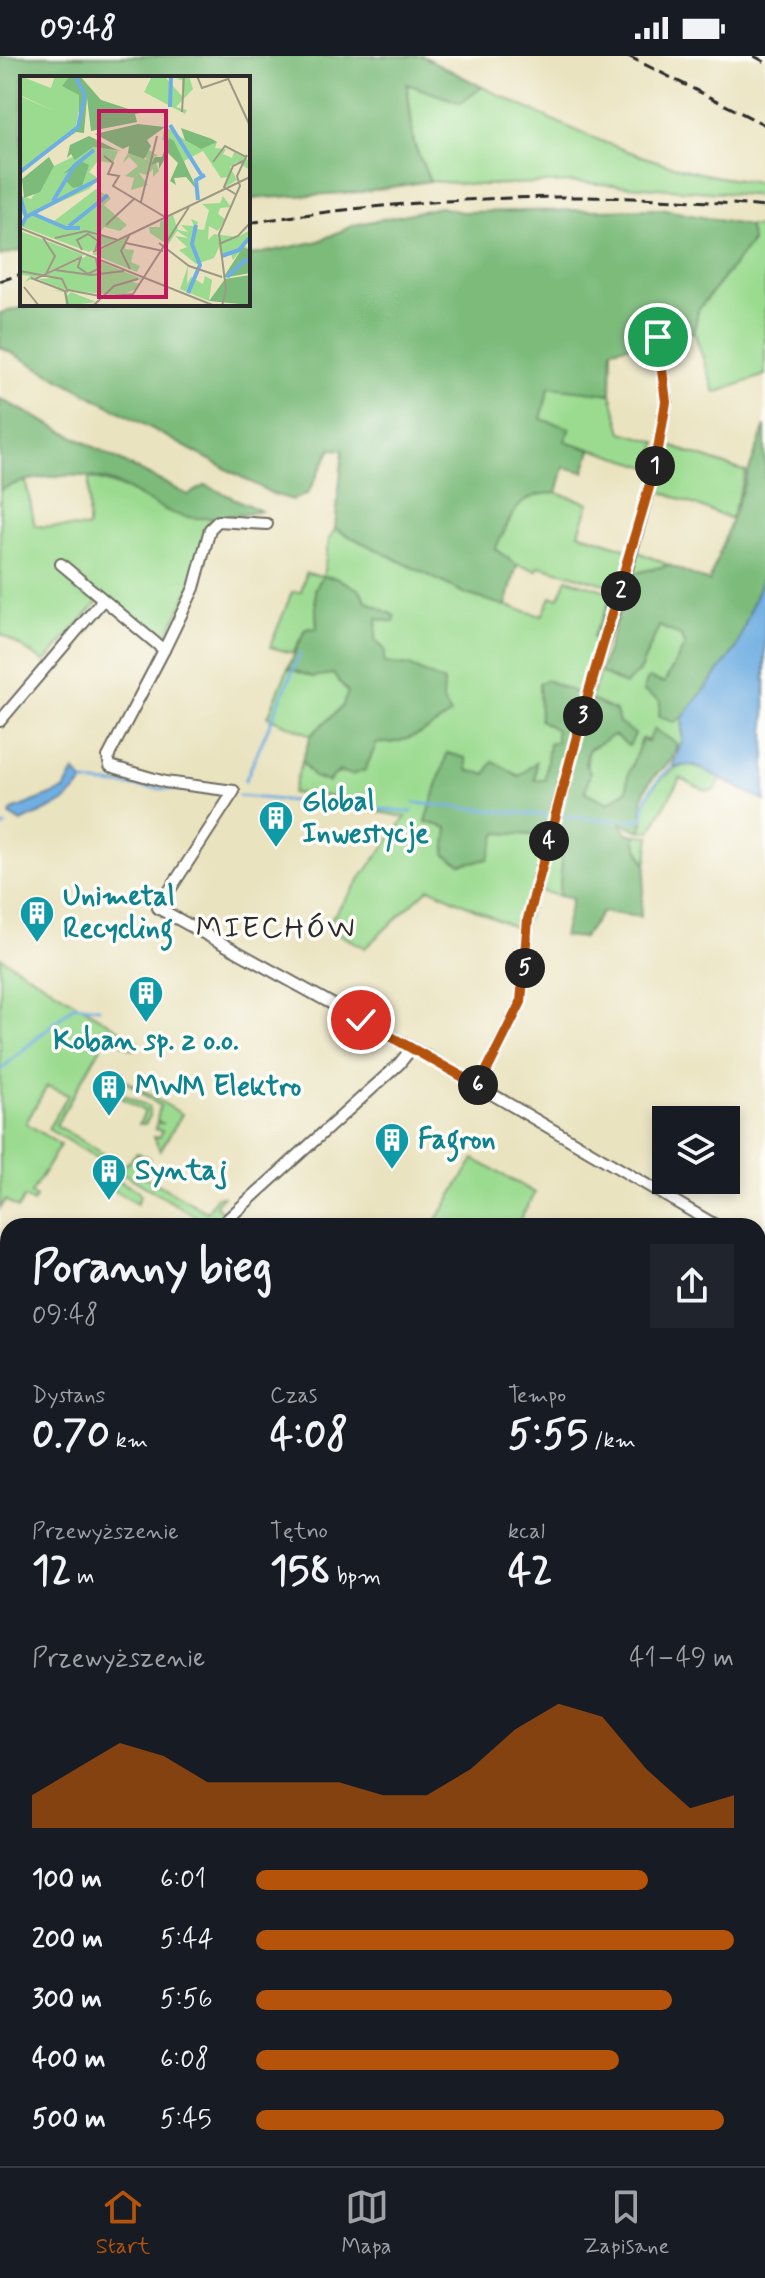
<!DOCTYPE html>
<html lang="pl">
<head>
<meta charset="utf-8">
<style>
  :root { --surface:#171b24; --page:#20242c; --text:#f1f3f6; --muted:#9ea1a6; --line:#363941; --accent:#b45309 }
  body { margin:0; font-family:Mynerve,sans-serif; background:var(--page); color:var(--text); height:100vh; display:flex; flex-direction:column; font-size:30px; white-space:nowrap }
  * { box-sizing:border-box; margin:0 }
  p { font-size:26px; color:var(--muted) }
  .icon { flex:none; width:44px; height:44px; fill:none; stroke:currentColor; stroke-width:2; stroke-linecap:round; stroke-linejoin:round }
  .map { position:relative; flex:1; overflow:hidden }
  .side { position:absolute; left:0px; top:1162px; width:766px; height:948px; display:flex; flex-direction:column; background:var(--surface); border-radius:24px 24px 0 0; box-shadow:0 4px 12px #0003 }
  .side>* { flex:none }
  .tools { position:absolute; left:652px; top:1050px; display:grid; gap:16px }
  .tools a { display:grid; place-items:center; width:88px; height:88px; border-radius:0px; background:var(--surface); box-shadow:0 4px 12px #0003; font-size:40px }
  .pin { position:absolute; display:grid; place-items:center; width:68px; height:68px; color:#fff; margin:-34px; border:4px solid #fff; border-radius:50%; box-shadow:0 2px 8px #0007 }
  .km { position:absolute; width:40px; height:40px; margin:-20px; border-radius:50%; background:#222; color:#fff; font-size:22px; line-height:40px; text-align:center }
  .round { display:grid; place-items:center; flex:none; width:84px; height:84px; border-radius:0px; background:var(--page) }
  .summary { display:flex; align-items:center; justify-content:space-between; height:136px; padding:0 32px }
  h1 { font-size:44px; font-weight:700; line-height:60px }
  .stats { display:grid; grid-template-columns:repeat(3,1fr); gap:12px; height:136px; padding:8px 32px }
  .stats div { display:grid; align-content:center }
  .stats b { font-size:40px; font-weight:700 }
  .stats small { font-size:22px; font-weight:400 }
  .stats p { font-size:22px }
  .chart { height:224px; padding:16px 32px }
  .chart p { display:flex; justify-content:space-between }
  .chart svg { width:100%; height:144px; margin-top:8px; fill:var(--accent); opacity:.7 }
  ul { padding:0 32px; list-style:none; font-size:26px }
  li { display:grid; grid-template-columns:128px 96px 1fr; align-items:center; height:60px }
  li i { height:20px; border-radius:10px; background:var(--accent) }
  .status { display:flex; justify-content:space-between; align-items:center; height:56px; padding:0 40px; background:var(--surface); direction:ltr }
  .status svg { height:22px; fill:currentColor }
  .tab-bar { display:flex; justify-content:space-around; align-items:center; height:112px; border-top:2px solid var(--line); background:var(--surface); font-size:22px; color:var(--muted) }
  .tab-bar a { display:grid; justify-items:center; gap:4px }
  .tab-bar .selected { color:var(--accent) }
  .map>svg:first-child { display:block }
  .green { fill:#9bdb90; stroke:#63835e; stroke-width:2 }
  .forest { fill:#7cbb7a; stroke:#547352; stroke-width:2 }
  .water { fill:#6faee2; stroke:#4d6c86; stroke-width:2 }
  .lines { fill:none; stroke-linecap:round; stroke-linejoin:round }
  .stream { stroke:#6faee2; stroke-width:3 }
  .minor-casing { stroke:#6e6b5f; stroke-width:14 }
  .major-casing { stroke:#6e6b5f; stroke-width:16 }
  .highway-casing { stroke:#6e6b5f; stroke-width:18 }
  .minor { stroke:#fff; stroke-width:10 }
  .major { stroke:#fff; stroke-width:12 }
  .highway { stroke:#fff; stroke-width:14 }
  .rail { stroke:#2b2b2b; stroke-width:3; stroke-dasharray:12 6; stroke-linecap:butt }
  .route-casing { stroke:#fff; stroke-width:16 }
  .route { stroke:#b45309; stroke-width:10 }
  .labels { text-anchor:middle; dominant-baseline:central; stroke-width:7; stroke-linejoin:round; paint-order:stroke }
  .culture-label { font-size:28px; font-weight:bold; fill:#0d838f; stroke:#fdfcf7; text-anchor:start }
  .neighbourhood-label { font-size:30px; letter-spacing:2px; fill:#2b2b2b; stroke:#fdfcf7 }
  .inset-river { fill:none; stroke:#6faee2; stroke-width:4 }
  .inset-road { fill:none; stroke:#9e9984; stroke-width:2 }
  .view { fill:#c2185b; fill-opacity:0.15; stroke:#c2185b; stroke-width:4 }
  .inset-edge { fill:none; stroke:#2b2b2b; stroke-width:4 }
</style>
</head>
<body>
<div class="status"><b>09:48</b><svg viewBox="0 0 49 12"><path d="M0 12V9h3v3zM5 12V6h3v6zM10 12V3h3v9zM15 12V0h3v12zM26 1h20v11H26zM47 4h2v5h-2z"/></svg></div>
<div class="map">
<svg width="765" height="2110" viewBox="0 0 765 2110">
  <rect width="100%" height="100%" fill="#fdfcf7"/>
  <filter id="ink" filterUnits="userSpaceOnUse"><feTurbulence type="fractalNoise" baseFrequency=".0125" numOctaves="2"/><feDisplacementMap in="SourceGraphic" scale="16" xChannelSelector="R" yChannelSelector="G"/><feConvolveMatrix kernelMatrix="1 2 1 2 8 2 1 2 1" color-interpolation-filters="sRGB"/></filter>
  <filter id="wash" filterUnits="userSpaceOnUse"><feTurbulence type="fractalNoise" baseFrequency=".006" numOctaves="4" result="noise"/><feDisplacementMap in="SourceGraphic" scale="32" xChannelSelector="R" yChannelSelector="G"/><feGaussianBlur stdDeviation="1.8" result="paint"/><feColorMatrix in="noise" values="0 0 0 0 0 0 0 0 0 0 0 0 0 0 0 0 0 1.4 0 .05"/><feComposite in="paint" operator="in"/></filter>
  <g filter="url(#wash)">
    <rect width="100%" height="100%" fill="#eae3c0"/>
    <g class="green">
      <path d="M407,27L461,47L482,31C571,73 666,120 765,127V140L574,126L480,129L430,125L414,88Z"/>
      <polygon points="748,170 765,171 765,319 715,337 694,276 698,254 752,186"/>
      <polygon points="549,330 611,338 622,376 657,386 652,412 565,385 541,363"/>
      <polygon points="664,388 746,416 731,463 654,433"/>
      <path d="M25,422L35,470L88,472L89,422C132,429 172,464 216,460L207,472L191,530L163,588L103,540L45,606L0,577V434Z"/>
      <polygon points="541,437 557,437 589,447 579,477 630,494 620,532 539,510 537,514 517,509 495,493 515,449"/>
      <path d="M335,473L466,538L542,560L551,541L559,542L567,523L614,537L593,580L596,584L587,615L592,616L585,641L547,624L540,664L556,674V686L549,688L545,724H535L536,707L519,720L493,706L486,718L468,715L448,697L426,765L448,772L535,779L546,789L523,875L429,832L365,892L325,871L406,761L368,754L370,744L292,737L302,705L314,721L365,714L376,687C404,689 428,675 450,658L409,610L384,607L375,584L377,562L394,566L395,560L366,545L360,534L323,520L315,533L317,573L306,572L293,597L270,591L292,536H301L306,517L323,520L329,483Z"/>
      <polygon points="638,496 669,509 631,518"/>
      <polygon points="659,570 680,579 685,589 664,627 660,645 674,666 683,661 682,685 676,697 676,687 642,683 628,719 627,734 608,747 585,736 588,694 615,678 619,667 590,644 600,616 640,614"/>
      <polygon points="288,612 312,621 333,617 348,637 343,650 311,679 268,661"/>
      <path d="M689,708L722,721L715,734L706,735L680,722L651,775H640C646,765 642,755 646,744C652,727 672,712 689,708Z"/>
      <polygon points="637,779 650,780 646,810 635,784"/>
      <polygon points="550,793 562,804 559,840 540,835"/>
      <polygon points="0,901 138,985 133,994 108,979 56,1069 124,1110 137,1097 150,1102 142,1119 207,1156 217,1141 223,1140 216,1149 224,1159 212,1170 48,1073 68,1039 47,1030 26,1067 60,1089 31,1138 36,1142 33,1147 24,1142 18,1152 5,1144 0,1152"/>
      <polygon points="121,1022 182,1058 160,1095 154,1081 160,1081 162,1075 155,1073 157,1066 163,1068 157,1064 160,1050"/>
      <polygon points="125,1039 148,1051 150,1060 145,1068 139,1068 145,1056 122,1042"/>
      <polygon points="474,1103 535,1137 516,1170 433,1170"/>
      <polygon points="103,1116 138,1135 140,1140 137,1148 98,1125"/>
      <polygon points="765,1210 765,1505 758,1500 758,1213"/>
      <polygon points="0,1326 8,1331 8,1413 0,1409"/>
      <polygon points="0,1420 8,1425 8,1551 0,1555 4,1505"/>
      <polygon points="8,1571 8,1649 0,1646 0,1575"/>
      <polygon points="758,1755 765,1756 765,1954 758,1951"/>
      <polygon points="8,1767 8,1844 0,1847 0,1787"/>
      <polygon points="8,1854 8,2097 0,2096 0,1857"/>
      <polygon points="43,2102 199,2102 92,2105"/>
    </g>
    <g class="forest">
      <polygon points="0,0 423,0 482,31 461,47 407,28 414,88 430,125 360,136 248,143 248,22 22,22 22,194 0,200"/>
      <path d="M440,151L461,156L661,153L748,170L752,185L698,254L694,276L612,293L611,338L549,331L541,363L570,372L565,385L591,394L584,416L564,411L557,437C514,437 513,461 495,493L517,509L506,550L466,538L335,473L343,394L331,393L308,437L293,444L273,438L0,291V257L39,248H248V200L319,185L354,169Z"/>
      <path d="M0,343L188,439L206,429L261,455C235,460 201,467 175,458C154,451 136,435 115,427C80,414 32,419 0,434Z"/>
      <polygon points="765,370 765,514 736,593 683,661 674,666 659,661 660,645 643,635 648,622 664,627 685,589 680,579 659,570 640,614 625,629 600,616 631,518 669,509 709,526"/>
      <path d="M323,520L337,522L360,534L366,545L395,560L394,566L377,563L375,584L385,594L384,607L409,610L444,626L443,645L451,658C428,675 404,689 377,687L365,714L352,719L339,715L328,726L314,721L302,705L311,679L342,651L348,636L333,618L312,621L288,612L306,572L317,573L315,533Z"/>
      <polygon points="614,537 618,538 592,616 587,615 596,584 593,581"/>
      <path d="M547,624L616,655L619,667L635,678L629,690L614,679L588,694L585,708L590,717L585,736L608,747L627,734L628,719L642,683L648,686L654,673L676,687C676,709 660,711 649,727C635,748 648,762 640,775L621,767L627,777L637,779L635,784L646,810L640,861L602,856L583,882L563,880L572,843L559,840L562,804L536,779L497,777L488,803L461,808L445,798L448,772L426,766L447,697L466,702L468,715L486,718L493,705L519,720L536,706L535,724H545L549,688L556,686V674L540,664L539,627Z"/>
    </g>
    <g class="water">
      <polygon points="765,514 765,745 694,709 672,711 682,685 683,661 736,593"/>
      <polygon points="74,715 84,726 66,745 21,766 10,759 12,754 64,734"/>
    </g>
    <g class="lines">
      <g class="stream">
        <polyline points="245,725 300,598"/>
        <polyline points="84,726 212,737"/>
        <polyline points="239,740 412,756"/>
        <polyline points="414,747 551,760"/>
        <polyline points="559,760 619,765"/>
        <path d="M625,765L644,762C643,738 655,726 672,711"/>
        <polyline points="0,772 5,770"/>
        <polyline points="0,1014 75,949 99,952"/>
      </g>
    </g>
  </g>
  <g filter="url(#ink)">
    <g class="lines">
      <g class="minor-casing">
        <g id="minor">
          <polyline points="61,508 164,594 108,701 110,710 165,726 234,735 158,852 432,1003 717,1170"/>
          <polyline points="164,594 194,532 210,473 218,465 267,468"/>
          <polyline points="0,665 102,545"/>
          <polyline points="479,1030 521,946 528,863 588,639 621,535 655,411 666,346 658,281"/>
          <polyline points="220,1170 399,1008 412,992"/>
          <polyline points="758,1537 765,1541"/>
          <polyline points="758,1569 765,1561"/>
          <polyline points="0,2104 44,2110"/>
          <polyline points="164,2110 306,2102"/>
        </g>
      </g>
      <g class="major-casing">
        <g id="major">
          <polyline points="758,1201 765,1198"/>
          <polyline points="0,1563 8,1559"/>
        </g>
      </g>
      <g class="highway-casing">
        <g id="highway">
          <polyline points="0,1414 8,1418"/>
          <polyline points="0,1658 8,1662"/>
          <polyline points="0,1686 8,1689"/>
          <polyline points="0,1718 6,1747 0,1777"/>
          <polyline points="0,1851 8,1849"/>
          <polyline points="758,1973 765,1976"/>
          <polyline points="758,2000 765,2003"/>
        </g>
      </g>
      <use href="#minor" class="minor"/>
      <use href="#major" class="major"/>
      <use href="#highway" class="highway"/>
      <g class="rail">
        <polyline points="628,0 765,69"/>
        <polyline points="754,0 765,6"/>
        <path d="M248,167C419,140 593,133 765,151"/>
        <polyline points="0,225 22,218"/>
      </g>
    </g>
  </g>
  <g class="lines" filter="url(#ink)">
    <g class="route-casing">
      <polyline id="route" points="361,964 479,1030 521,946 528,863 588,639 655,411 666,346 658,281"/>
    </g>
    <use href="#route" class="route"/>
  </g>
  <defs>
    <g id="building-pin" transform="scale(1.8)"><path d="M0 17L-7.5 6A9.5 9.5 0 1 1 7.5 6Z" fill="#0f9aa8" stroke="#fdfcf7"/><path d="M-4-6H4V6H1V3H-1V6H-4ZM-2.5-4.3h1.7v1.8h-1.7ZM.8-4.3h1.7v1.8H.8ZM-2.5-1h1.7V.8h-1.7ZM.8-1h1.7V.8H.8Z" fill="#fff"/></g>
  </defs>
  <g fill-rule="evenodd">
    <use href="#building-pin" x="276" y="762"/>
    <use href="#building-pin" x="37" y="857"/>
    <use href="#building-pin" x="146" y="937"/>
    <use href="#building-pin" x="109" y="1031"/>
    <use href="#building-pin" x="392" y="1084"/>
    <use href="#building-pin" x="109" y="1115"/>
  </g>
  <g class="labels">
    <g class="culture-label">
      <text x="302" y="746">Global<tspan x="302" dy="32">Inwestycje</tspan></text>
      <text x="63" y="841">Unimetal<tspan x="63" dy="32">Recycling</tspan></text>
      <text x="146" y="985" text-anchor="middle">Koban sp. z o.o.</text>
      <text x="135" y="1031">MWM Elektro</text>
      <text x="418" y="1084">Fagron</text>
      <text x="135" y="1115">Syntaj</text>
    </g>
    <g class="neighbourhood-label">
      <text x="276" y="872">MIECHÓW</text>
    </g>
  </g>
  <g transform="translate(20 20)">
    <rect width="230" height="230" fill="#eae3c0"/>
    <path d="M0,0L31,12L35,0H50L43,10L60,19L61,25L55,54L0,99V20L34,35L0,19ZM144,0L162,20V4L156,3L169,0L173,13L156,31L167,34L165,38L124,16L131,2ZM145,50L165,64L197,66L195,72L206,73L203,78L212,82L214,76L230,85V94L217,86L210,91L217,104L204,112L208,101L201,102L183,75L164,85L166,90L148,77L154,65L142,64ZM73,71L98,75L93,87L78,85L69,96L79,103L69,113L13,138L34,145L76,113L91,122L84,129L107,149L100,155L84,151L80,157L95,164L69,176L0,150L5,141L0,135L1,111L2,120L11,123L34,90ZM128,73L138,80L134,81L139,95L133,101V93L127,99L119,97L128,109L111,114L114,102L105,100L118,90L109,81L103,87L105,82L108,77L127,84L123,78ZM203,120L211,131L200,132L198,138L205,143L198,155L189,150L188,164L194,158L218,161L230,154L224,169L230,174L223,171L213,184L211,178L201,180L199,171L194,182L176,188L159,174L167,171L155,160L168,162L157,155L148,169L130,157L129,151H140V146L153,139L158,154L168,156L161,149L174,150L171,143L178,146L176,153L184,154L189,134L182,128L200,127ZM0,155L64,179L5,206L10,200L2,199L0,209ZM107,161L105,173L114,174L111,186L120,190L117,196L72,178ZM67,180L122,203L109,205L120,208L118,212L100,220L48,214L47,220L51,216L76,226L46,230L44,216L31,214L45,215L47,210L45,213H42L18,203L31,202L26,199ZM168,190L167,208L171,201L183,208L185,200L192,204L189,225L160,213Z" fill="#9bdb90"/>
    <path d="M50,0H60L81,24L121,37L115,38L117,46L71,55L67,22L64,57L56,56L26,77L55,54L59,43V19L42,10ZM118,48L145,51L127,64L131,70L124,83L108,77L109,70L103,73L75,58ZM161,52L192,63L197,66L181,73L165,64ZM69,60L95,73L102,75L73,71L55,84L51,78L47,82L50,69ZM149,62L154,65L178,115L166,101L154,102L156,109L150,105L158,87L148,77L139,93V86L131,89L135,81H142ZM29,81L34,90L20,116L4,122L2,103ZM59,84L69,89L62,110L53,112L46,105L52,94L43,98ZM223,171L230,174V197L203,202ZM230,199V229L189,225L205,203Z" fill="#7cbb7a"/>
    <path class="inset-river" d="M150,31L151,0M150,49L182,100M0,96L58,51L65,19L55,0M0,120L6,141L2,149M178,124L176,104L185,99M33,125L54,90L74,74M11,137L46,152H60M6,141L79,103M49,150L88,119M202,180L219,174L230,161M207,201L225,184L230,186M168,217L180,189L172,168L176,149"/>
    <path class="inset-road" d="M177,0L182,12L208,3M207,0L230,50M162,36L164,0M84,80L93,87L88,98L99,100L93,110L145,141M193,86L205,70L226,81M217,119L204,111L213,90L225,84M121,126L137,60M86,149L115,122M0,152L195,230M110,158L101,175L110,193M23,162L35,180L26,198M35,162L66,155L98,164M106,167L143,175M139,167L169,190L202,201M199,168L218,160L230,147M62,174L57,164L68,158L78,165L75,175M73,176L230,101M61,181L58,191L68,198L78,193L76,183M35,194L71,199L104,195M0,195L42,203L48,216M11,202L45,215L48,230M15,203L62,181M4,211L19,230M48,214L85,221L113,218L169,131M73,230L94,210L118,203M202,230L206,213L199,158L220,110L217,100L227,79"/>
    <path class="view" d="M79,35H146V221H79Z"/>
    <rect width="230" height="230" class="inset-edge"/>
  </g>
</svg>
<div class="tools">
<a><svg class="icon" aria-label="layers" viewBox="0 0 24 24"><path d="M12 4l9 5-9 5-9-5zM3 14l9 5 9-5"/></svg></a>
</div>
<div class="pin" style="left:658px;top:281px;background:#1e9e55"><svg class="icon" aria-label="arrive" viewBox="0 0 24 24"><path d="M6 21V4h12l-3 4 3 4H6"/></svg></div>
<div class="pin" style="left:361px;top:964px;background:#d93025"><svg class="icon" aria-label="check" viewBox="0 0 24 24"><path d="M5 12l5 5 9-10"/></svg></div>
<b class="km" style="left:655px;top:410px">1</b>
<b class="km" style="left:621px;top:535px">2</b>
<b class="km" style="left:583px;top:660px">3</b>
<b class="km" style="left:549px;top:785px">4</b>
<b class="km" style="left:525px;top:912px">5</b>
<b class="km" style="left:478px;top:1029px">6</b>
<section class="side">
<div class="summary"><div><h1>Poranny bieg</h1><p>09:48</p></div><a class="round"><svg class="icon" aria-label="share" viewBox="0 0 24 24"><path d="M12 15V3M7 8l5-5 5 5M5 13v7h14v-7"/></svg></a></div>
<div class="stats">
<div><p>Dystans</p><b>0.70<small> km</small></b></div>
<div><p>Czas</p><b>4:08</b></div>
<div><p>Tempo</p><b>5:55<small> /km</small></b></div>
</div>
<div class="stats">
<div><p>Przewyższenie</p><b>12<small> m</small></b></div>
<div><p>Tętno</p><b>158<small> bpm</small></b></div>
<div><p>kcal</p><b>42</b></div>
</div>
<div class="chart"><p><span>Przewyższenie</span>41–49 m</p>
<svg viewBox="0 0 160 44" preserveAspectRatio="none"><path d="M0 44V34L10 26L20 18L30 22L40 30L50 30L60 30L70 30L80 34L90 34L100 26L110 14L120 6L130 10L140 26L150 38L160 34V44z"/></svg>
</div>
<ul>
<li><b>100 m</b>6:01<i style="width:82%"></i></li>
<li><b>200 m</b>5:44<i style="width:100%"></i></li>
<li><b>300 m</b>5:56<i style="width:87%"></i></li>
<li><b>400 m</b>6:08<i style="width:76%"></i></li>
<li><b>500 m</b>5:45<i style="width:98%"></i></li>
</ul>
</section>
</div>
<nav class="tab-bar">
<a class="selected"><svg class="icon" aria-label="home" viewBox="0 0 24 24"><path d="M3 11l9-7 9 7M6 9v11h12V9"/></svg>Start</a>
<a><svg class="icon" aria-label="map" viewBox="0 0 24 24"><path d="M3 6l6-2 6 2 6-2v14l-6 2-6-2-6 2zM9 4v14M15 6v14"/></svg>Mapa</a>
<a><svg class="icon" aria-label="saved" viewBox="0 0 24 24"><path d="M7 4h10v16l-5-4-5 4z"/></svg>Zapisane</a>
</nav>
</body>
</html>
